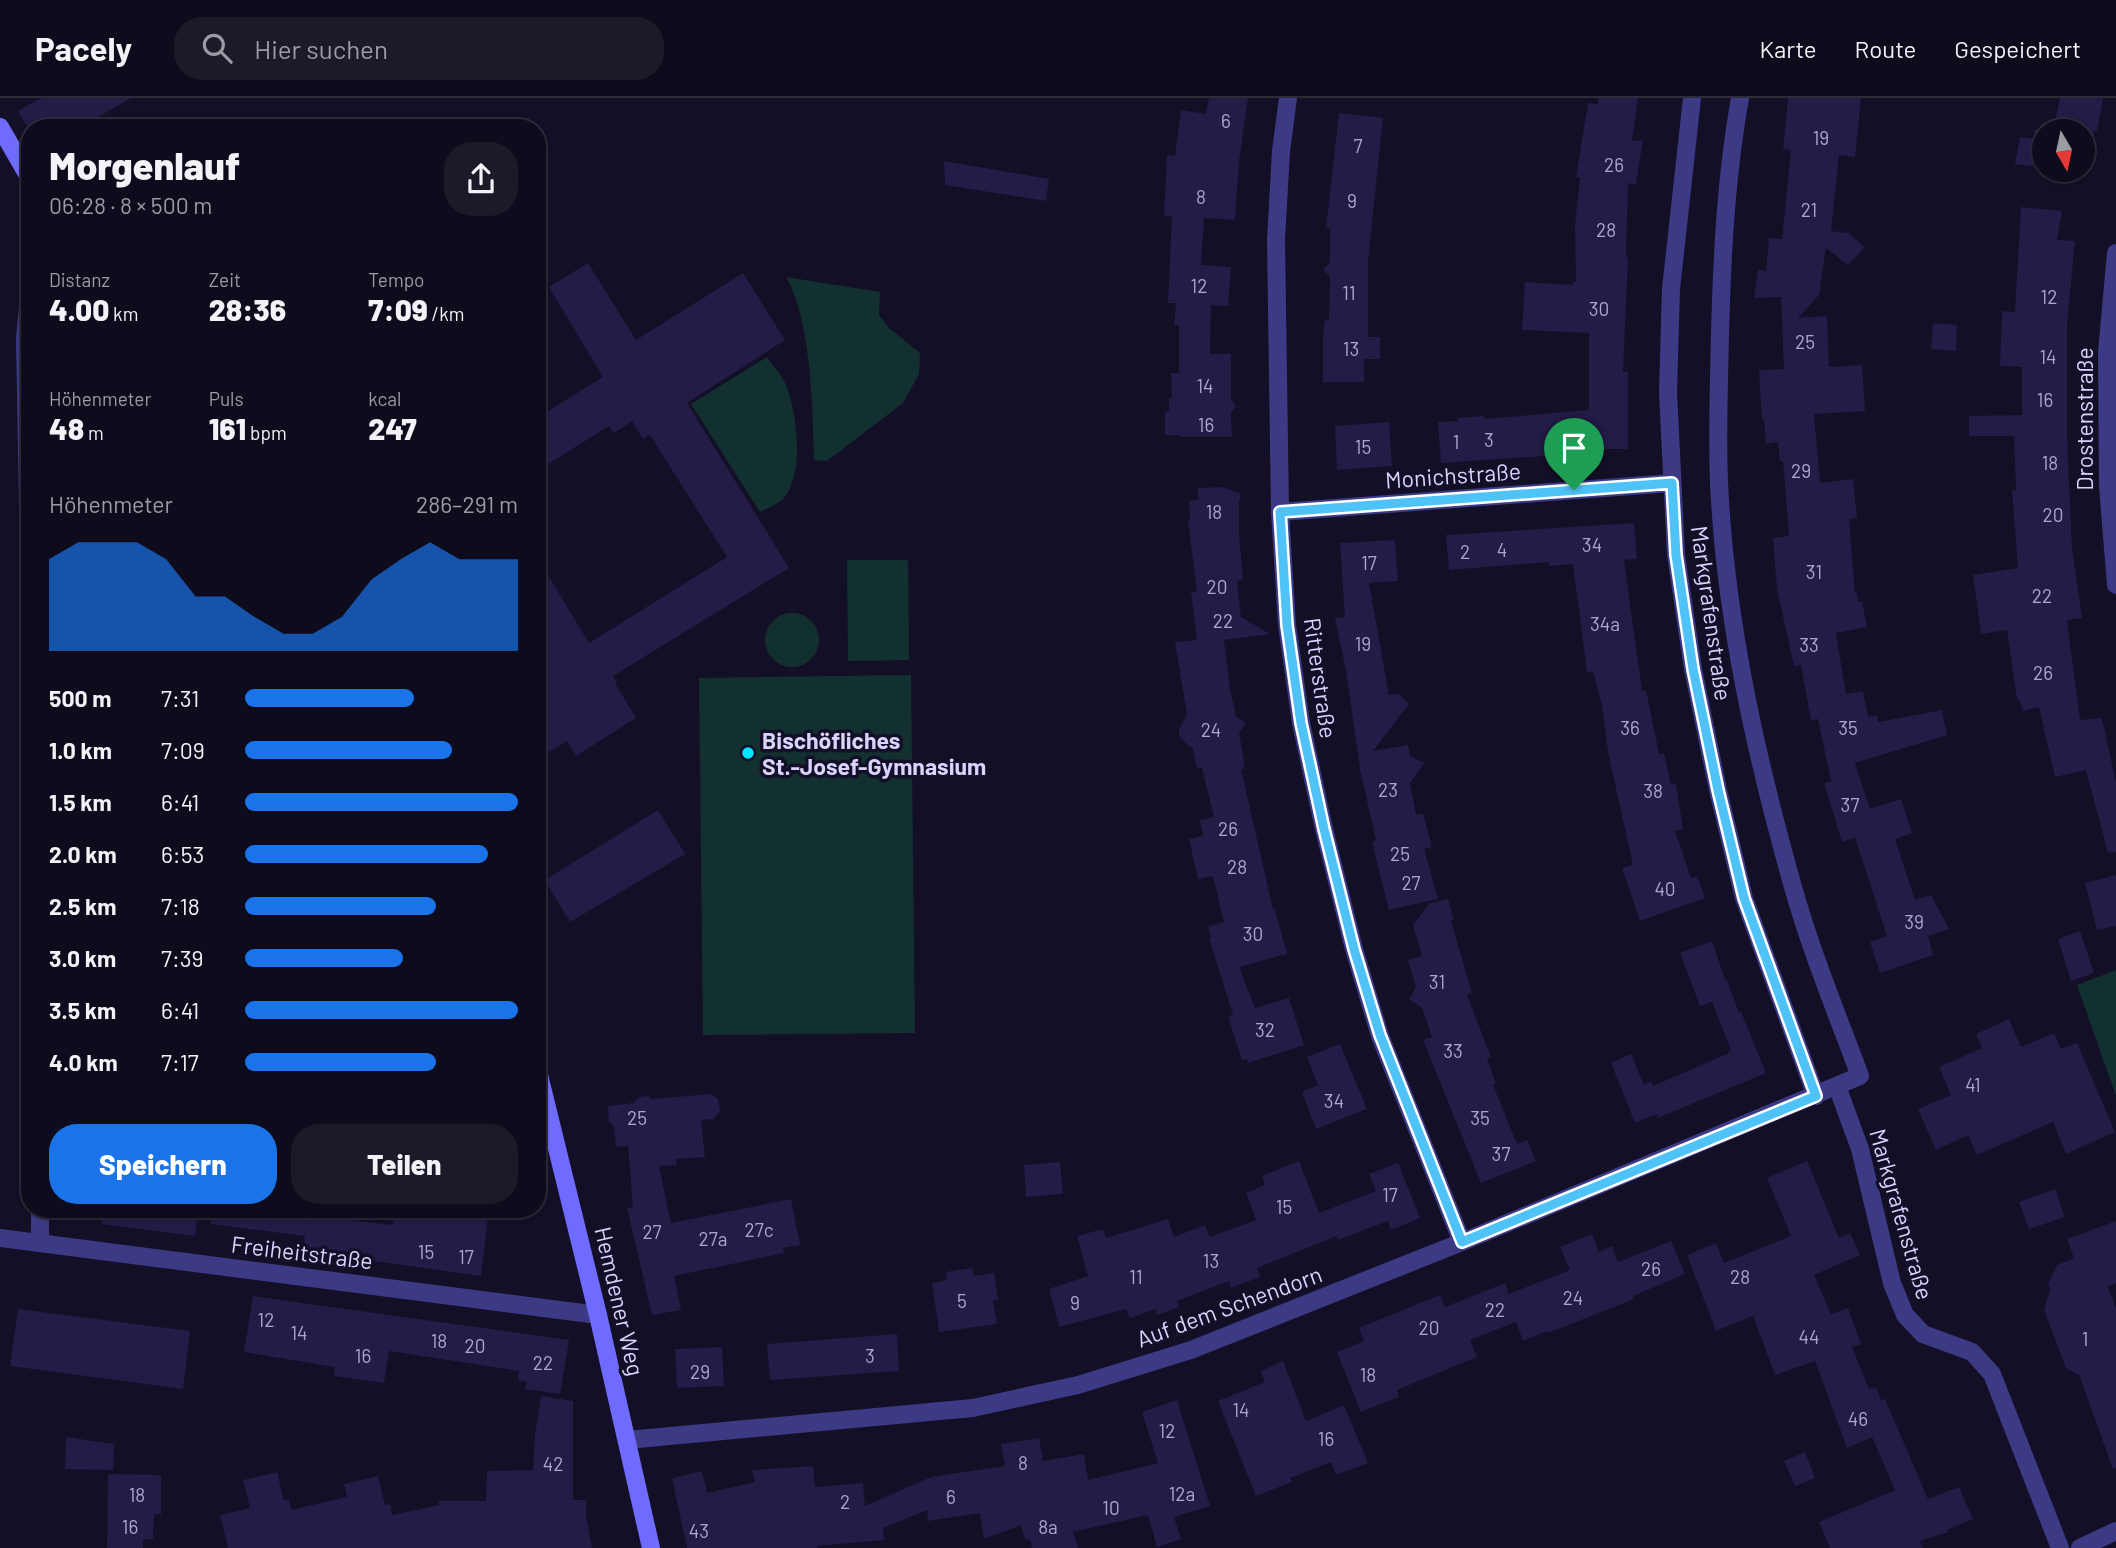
<!DOCTYPE html>
<html lang="de">
<head>
<meta charset="utf-8">
<style>
  :root { --surface:#0e0b1c; --page:#1c1929; --text:#f1f3f6; --muted:#9b9ba3; --line:#2e2b3b; --accent:#1a73e8 }
  body { margin:0; font-family:Barlow,sans-serif; background:var(--page); color:var(--text); height:100vh; display:flex; flex-direction:column; font-size:26px; white-space:nowrap }
  * { box-sizing:border-box; margin:0 }
  p { font-size:23px; color:var(--muted) }
  .icon { flex:none; width:38px; height:38px; fill:none; stroke:currentColor; stroke-width:2; stroke-linecap:round; stroke-linejoin:round }
  .map { position:relative; flex:1; overflow:hidden }
  .panel { position:absolute; left:21px; top:21px; width:525px; height:1099px; display:flex; flex-direction:column; background:var(--surface); border-radius:28px; box-shadow:0 2px 5px #0004,0 0 0 2px var(--line) }
  .panel>* { flex:none }
  .needle { width:46px; rotate:171deg }
  .buttons { position:absolute; left:2032px; top:21px; display:grid; gap:14px }
  .buttons a { display:grid; place-items:center; width:63px; height:63px; border-radius:50%; background:var(--surface); box-shadow:0 2px 5px #0004,0 0 0 2px var(--line); font-size:35px }
  .pin { position:absolute; display:grid; place-items:center; width:60px; height:60px; color:#fff; margin:-72px -30px; border-radius:50% 50% 50% 0; rotate:-45deg; box-shadow:0 0 7px #0007 }
  .pin .icon { rotate:45deg }
  .round { display:grid; place-items:center; flex:none; width:74px; height:74px; border-radius:28px; background:var(--page) }
  .overview { display:flex; align-items:center; justify-content:space-between; height:119px; padding:0 28px }
  h1 { font-size:38px; font-weight:800; line-height:52px }
  .stats { display:grid; grid-template-columns:repeat(3,1fr); gap:10px; height:119px; padding:7px 28px }
  .stats div { display:grid; align-content:center }
  .stats b { font-size:30px; font-weight:800 }
  .stats small { font-size:19px; font-weight:400 }
  .stats p { font-size:19px }
  .chart { height:196px; padding:14px 28px }
  .chart p { display:flex; justify-content:space-between }
  .chart svg { width:100%; height:126px; margin-top:7px; fill:var(--accent); opacity:.7 }
  .cta { display:flex; gap:14px; margin-top:auto; padding:14px 28px }
  .cta a { flex:1; height:80px; border-radius:28px; background:var(--accent); color:#fff; font-size:28px; font-weight:800; line-height:80px; text-align:center }
  .cta a+a { background:var(--page); color:var(--text) }
  ul { padding:0 28px; list-style:none; font-size:23px }
  li { display:grid; grid-template-columns:112px 84px 1fr; align-items:center; height:52px }
  li i { height:18px; border-radius:9px; background:var(--accent) }
  header { display:flex; align-items:center; gap:42px; box-sizing:border-box; height:98px; padding:0 35px; background:var(--surface); border-bottom:2px solid var(--line) }
  header strong { font-size:33px }
  nav { display:flex; gap:38px; margin-inline-start:auto; font-size:24px }
  .search { width:490px; height:63px; background:var(--page); display:flex; align-items:center; gap:18px; box-sizing:border-box; padding:0 24px; border-radius:28px; color:var(--muted); font-size:26px }
  .map>svg:first-child { display:block }
  .green { fill:#12302f }
  .building { fill:#241b47 }
  .lines { fill:none; stroke-linecap:round; stroke-linejoin:round }
  .street { stroke:#3d3a85; stroke-width:18 }
  .secondary { stroke:#6f6bff; stroke-width:18 }
  .route-casing { stroke:#fff; stroke-width:14 }
  .route { stroke:#4fc3f7; stroke-width:9 }
  .poi-dot { fill:#00e5ff; stroke:#130f26; stroke-width:2.5 }
  .labels { text-anchor:middle; dominant-baseline:central; stroke-width:7; stroke-linejoin:round; paint-order:stroke }
  .number-label { font-size:19px; fill:#aca6d1 }
  .street-label { font-size:23px; fill:#d9d4ff; stroke:#130f26 }
  .poi-label { font-size:23px; font-weight:bold; fill:#d9d4ff; stroke:#130f26; text-anchor:start }
</style>
</head>
<body>
<header>
<strong>Pacely</strong>
<div class="search"><svg class="icon" aria-label="search" viewBox="0 0 24 24"><circle cx="10" cy="10" r="6"/><path d="M15 15l6 6"/></svg>Hier suchen</div>
<nav><a>Karte</a><a>Route</a><a>Gespeichert</a></nav>
</header>
<div class="map">
<svg width="2116" height="1450" viewBox="0 0 2116 1450">
  <rect width="100%" height="100%" fill="#130f26"/>
  <g class="green">
    <path d="M786,179L880,194L879,217L889,230L920,255L919,276L903,305L827,363L814,362C813,313 811,221 786,179Z"/>
    <path d="M767,259C773,268 782,277 786,287C797,315 805,374 784,400C779,406 767,410 760,414L691,306Z"/>
    <polygon points="847,462 908,462 909,562 848,563"/>
    <circle cx="792" cy="542" r="27"/>
    <polygon points="911,577 915,935 703,937 699,580"/>
    <polygon points="2116,872 2116,998 2077,887"/>
  </g>
  <g class="building">
    <polygon points="41,0 131,0 79,30 28,30 18,13"/>
    <polygon points="1209,0 1248,0 1239,63 1235,122 1204,120 1201,167 1231,169 1228,208 1211,207 1210,256 1231,256 1231,301 1236,308 1231,315 1232,339 1180,339 1180,337 1165,337 1165,314 1169,313 1169,300 1172,300 1171,275 1179,275 1179,227 1174,227 1176,205 1168,205 1172,118 1164,118 1167,57 1175,58 1181,12 1206,16"/>
    <polygon points="1598,0 1638,0 1632,43 1643,42 1636,87 1628,85 1626,159 1628,160 1623,274 1628,274 1628,351 1591,351 1591,355 1441,365 1438,324 1458,323 1458,320 1484,318 1484,321 1589,312 1589,235 1522,232 1525,184 1573,187 1573,184 1576,184 1575,127 1580,79 1576,79 1588,5 1598,6"/>
    <polygon points="1788,0 1861,0 1855,59 1839,57 1831,133 1848,135 1865,149 1848,167 1826,150 1819,197 1798,220 1827,218 1829,269 1862,267 1865,313 1814,316 1820,385 1853,381 1857,420 1849,421 1855,495 1857,495 1858,504 1862,503 1867,529 1836,535 1846,596 1863,593 1868,619 1877,617 1878,624 1942,612 1947,637 1855,665 1870,711 1901,701 1912,735 1895,741 1915,802 1931,797 1949,831 1928,838 1933,857 1880,875 1870,844 1887,838 1855,740 1842,744 1824,685 1831,683 1818,621 1811,623 1801,567 1794,568 1777,491 1773,440 1789,438 1783,363 1780,363 1778,344 1766,346 1764,321 1762,321 1759,272 1784,271 1781,199 1754,200 1758,172 1766,173 1769,140 1782,141 1791,52 1783,51"/>
    <polygon points="2060,0 2103,0 2097,33 2094,33 2090,62 2082,61 2082,33 2053,33"/>
    <polygon points="1339,15 1383,20 1368,163 1368,239 1380,239 1380,261 1364,261 1364,284 1323,284 1323,239 1325,222 1329,223 1330,178 1323,172 1330,164 1330,130 1326,130"/>
    <polygon points="2035,31 2047,33 2044,33 2044,70 2015,66 2020,39 2034,41"/>
    <polygon points="944,63 1049,81 1046,103 945,87"/>
    <polygon points="2021,109 2062,113 2057,142 2075,143 2067,227 2067,338 2072,450 2082,520 2067,522 2080,622 2102,620 2116,685 2116,754 2108,755 2086,672 2055,679 2039,609 2023,613 2019,601 2017,602 2007,532 1981,536 1973,477 2018,470 2012,392 2016,392 2014,338 1969,338 1969,318 2022,317 2022,269 2000,268 2002,213 2015,214"/>
    <polygon points="588,165 636,242 743,175 785,242 687,305 789,470 613,578 617,584 615,585 636,620 576,658 567,643 537,661 537,459 589,545 727,459 650,337 643,341 632,323 614,335 609,328 537,373 537,320 603,279 549,189"/>
    <polygon points="1933,225 1957,227 1956,253 1931,251"/>
    <polygon points="1389,324 1392,368 1337,372 1335,328"/>
    <polygon points="1224,389 1241,396 1239,404 1239,438 1243,480 1237,484 1241,519 1270,536 1224,542 1230,591 1236,618 1246,625 1239,635 1244,663 1244,671 1241,671 1273,811 1275,812 1287,856 1239,869 1255,910 1289,900 1304,947 1248,965 1247,961 1242,962 1228,919 1233,917 1209,840 1211,839 1208,828 1224,824 1213,778 1198,781 1189,741 1203,738 1200,722 1214,719 1202,670 1197,671 1193,650 1185,645 1179,637 1179,632 1187,616 1175,544 1197,542 1191,494 1197,493 1188,423 1190,423 1189,403 1198,402 1198,390"/>
    <polygon points="1634,425 1637,461 1624,462 1642,593 1646,592 1659,656 1664,655 1671,687 1676,686 1683,731 1675,733 1691,780 1697,778 1705,800 1640,823 1622,770 1633,767 1608,654 1602,607 1593,573 1587,574 1573,466 1549,468 1549,464 1449,472 1446,437"/>
    <polygon points="1395,442 1398,483 1369,485 1389,597 1399,596 1409,606 1373,653 1408,647 1410,658 1424,665 1410,685 1416,717 1423,715 1432,749 1424,751 1438,801 1389,812 1372,744 1376,742 1360,671 1346,573 1335,520 1345,519 1340,445"/>
    <polygon points="658,712 685,756 570,824 545,782"/>
    <polygon points="2116,777 2116,828 2097,832 2085,785"/>
    <polygon points="1448,801 1454,822 1451,823 1472,895 1467,897 1491,959 1487,961 1496,986 1493,987 1517,1046 1527,1042 1536,1063 1481,1085 1423,942 1432,939 1422,910 1409,901 1416,889 1408,862 1422,858 1413,827 1430,805"/>
    <polygon points="2080,833 2094,875 2071,883 2058,841"/>
    <polygon points="1712,843 1725,882 1727,882 1739,915 1741,914 1766,975 1658,1020 1657,1016 1635,1025 1611,965 1631,956 1644,987 1651,983 1653,988 1729,955 1728,953 1731,952 1712,904 1700,908 1680,855"/>
    <polygon points="2009,921 2021,949 2054,935 2061,951 2077,945 2115,1034 2066,1056 2053,1024 1977,1057 1968,1037 1936,1052 1918,1011 1951,997 1939,969 1982,950 1976,936"/>
    <polygon points="1340,946 1367,1011 1316,1031 1302,994 1318,987 1307,959"/>
    <polygon points="711,996 718,1001 720,1013 714,1021 701,1022 705,1059 676,1061 677,1067 659,1068 671,1125 791,1101 800,1147 783,1150 784,1155 674,1178 681,1212 652,1217 627,1110 633,1109 628,1048 616,1049 614,1028 609,1024 608,1008 633,1005 640,999 648,998 652,1001"/>
    <polygon points="1299,1063 1319,1115 1376,1093 1369,1076 1398,1065 1420,1120 1391,1132 1388,1123 1338,1142 1337,1138 1257,1170 1260,1179 1231,1190 1229,1183 1177,1203 1179,1209 1157,1217 1156,1211 1130,1220 1126,1211 1059,1229 1049,1191 1088,1178 1077,1138 1103,1131 1106,1140 1168,1121 1174,1139 1205,1127 1210,1139 1256,1122 1246,1095 1265,1087 1262,1078"/>
    <polygon points="1807,1063 1839,1140 1850,1135 1860,1157 1814,1177 1831,1216 1848,1210 1861,1246 1852,1249 1869,1291 1876,1289 1881,1302 1885,1301 1928,1401 1959,1389 1973,1421 1947,1432 1948,1434 1920,1443 1923,1450 1830,1450 1819,1424 1895,1392 1872,1339 1847,1350 1815,1263 1775,1277 1753,1218 1716,1233 1687,1157 1716,1145 1724,1165 1791,1138 1767,1080"/>
    <polygon points="1060,1064 1063,1096 1026,1099 1024,1067"/>
    <polygon points="2055,1091 2065,1119 2029,1131 2019,1104"/>
    <polygon points="103,1111 198,1111 195,1138 102,1126"/>
    <polygon points="212,1111 309,1111 305,1138 211,1126"/>
    <polygon points="394,1111 489,1111 481,1178 303,1153 308,1117 393,1127"/>
    <polygon points="2116,1123 2116,1185 2108,1189 2116,1210 2116,1370 2113,1371 2079,1277 2066,1270 2044,1212 2050,1192 2048,1186 2057,1167 2074,1160 2067,1141"/>
    <polygon points="1592,1136 1599,1154 1612,1148 1618,1164 1671,1143 1685,1176 1633,1198 1634,1201 1548,1235 1547,1233 1523,1243 1516,1224 1470,1242 1477,1259 1397,1292 1399,1299 1361,1314 1337,1254 1364,1243 1359,1230 1440,1197 1445,1209 1505,1185 1509,1196 1570,1172 1560,1149"/>
    <polygon points="972,1170 974,1178 994,1175 998,1202 993,1203 997,1226 939,1234 932,1185 947,1182 946,1174"/>
    <polygon points="253,1198 569,1242 560,1296 525,1291 527,1284 518,1282 519,1273 389,1253 384,1285 334,1278 335,1269 244,1254"/>
    <polygon points="18,1211 190,1233 183,1291 10,1268"/>
    <polygon points="897,1236 899,1273 770,1282 767,1246"/>
    <polygon points="722,1249 724,1288 677,1290 675,1251"/>
    <polygon points="1283,1263 1306,1323 1344,1307 1368,1365 1336,1377 1331,1364 1290,1380 1292,1384 1256,1398 1218,1303 1265,1284 1261,1273"/>
    <polygon points="541,1298 573,1303 573,1402 586,1402 586,1417 592,1450 228,1450 220,1417 250,1410 243,1382 277,1374 284,1403 289,1401 291,1412 347,1399 344,1386 378,1378 385,1407 390,1406 392,1417 439,1407 439,1403 486,1403 487,1373 533,1372 535,1337"/>
    <polygon points="1177,1302 1210,1408 1174,1419 1181,1441 1157,1449 1148,1417 1073,1434 1078,1450 1032,1450 1030,1442 1025,1441 1021,1427 984,1441 980,1415 928,1423 927,1412 883,1430 884,1442 817,1448 818,1450 687,1450 672,1380 702,1373 707,1395 755,1384 752,1372 813,1368 815,1389 863,1385 865,1408 931,1379 1005,1368 1001,1346 1039,1340 1043,1363 1084,1356 1088,1382 1158,1365 1142,1314"/>
    <polygon points="66,1339 114,1346 113,1372 65,1371"/>
    <polygon points="1805,1354 1815,1380 1795,1388 1784,1363"/>
    <polygon points="108,1376 161,1377 161,1416 154,1416 153,1441 143,1441 143,1450 107,1450"/>
  </g>
  <g class="lines">
    <g class="street">
      <polyline points="1288,0 1281,53 1276,142 1280,414 1287,527 1301,625 1324,731 1354,851 1380,938 1462,1144"/>
      <polyline points="1692,0 1671,191 1668,294 1676,457 1693,571 1718,692 1744,800 1816,998"/>
      <polyline points="2116,155 2107,254 2108,388 2116,487"/>
      <polyline points="30,189 25,240 30,523"/>
      <polyline points="1280,414 1672,385"/>
      <polyline points="1837,988 1860,1051 1892,1185 1905,1217 1923,1236 1972,1254 1992,1276 2060,1450"/>
      <polyline points="40,1111 40,1145"/>
      <polyline points="0,1140 598,1217"/>
      <path d="M627,1342L973,1310L1078,1287L1191,1252L1462,1144L1860,978C1837,916 1811,853 1793,789C1756,658 1725,520 1719,384C1717,335 1719,286 1720,236C1722,157 1726,78 1740,0"/>
      <polyline points="2080,1450 2116,1433"/>
    </g>
    <g class="secondary">
      <polyline points="0,29 30,81"/>
      <polyline points="537,969 598,1217 651,1450"/>
    </g>
  </g>
  <g class="lines">
    <g class="route-casing">
      <polygon id="route" points="1672,385 1676,457 1693,571 1718,692 1744,800 1816,998 1462,1144 1380,937 1354,851 1324,731 1301,625 1287,527 1280,414"/>
    </g>
    <use href="#route" class="route"/>
  </g>
  <circle class="poi-dot" cx="748" cy="655" r="7"/>
  <g class="labels">
    <g class="number-label">
      <text x="1226" y="22">6</text>
      <text x="1821" y="39">19</text>
      <text x="1358" y="47">7</text>
      <text x="1614" y="66">26</text>
      <text x="1201" y="98">8</text>
      <text x="1352" y="102">9</text>
      <text x="1809" y="111">21</text>
      <text x="1606" y="131">28</text>
      <text x="1199" y="187">12</text>
      <text x="1349" y="194">11</text>
      <text x="2049" y="198">12</text>
      <text x="1599" y="210">30</text>
      <text x="1805" y="243">25</text>
      <text x="1351" y="250">13</text>
      <text x="2048" y="258">14</text>
      <text x="1205" y="287">14</text>
      <text x="2045" y="301">16</text>
      <text x="1206" y="326">16</text>
      <text x="1489" y="341">3</text>
      <text x="1456" y="343">1</text>
      <text x="1363" y="348">15</text>
      <text x="2050" y="364">18</text>
      <text x="1801" y="372">29</text>
      <text x="1214" y="413">18</text>
      <text x="2053" y="416">20</text>
      <text x="1592" y="446">34</text>
      <text x="1502" y="451">4</text>
      <text x="1465" y="453">2</text>
      <text x="1369" y="464">17</text>
      <text x="1814" y="473">31</text>
      <text x="1217" y="488">20</text>
      <text x="2042" y="497">22</text>
      <text x="1223" y="522">22</text>
      <text x="1605" y="525">34a</text>
      <text x="1363" y="545">19</text>
      <text x="1809" y="546">33</text>
      <text x="2043" y="574">26</text>
      <text x="1630" y="629">36</text>
      <text x="1848" y="629">35</text>
      <text x="1211" y="631">24</text>
      <text x="1388" y="691">23</text>
      <text x="1653" y="692">38</text>
      <text x="1850" y="706">37</text>
      <text x="1228" y="730">26</text>
      <text x="1400" y="755">25</text>
      <text x="1237" y="768">28</text>
      <text x="1411" y="784">27</text>
      <text x="1665" y="790">40</text>
      <text x="1914" y="823">39</text>
      <text x="1253" y="835">30</text>
      <text x="1437" y="883">31</text>
      <text x="1265" y="931">32</text>
      <text x="1453" y="952">33</text>
      <text x="1973" y="986">41</text>
      <text x="1334" y="1002">34</text>
      <text x="637" y="1019">25</text>
      <text x="1480" y="1019">35</text>
      <text x="1501" y="1055">37</text>
      <text x="1390" y="1096">17</text>
      <text x="1284" y="1108">15</text>
      <text x="759" y="1131">27c</text>
      <text x="652" y="1133">27</text>
      <text x="713" y="1140">27a</text>
      <text x="426" y="1153">15</text>
      <text x="466" y="1158">17</text>
      <text x="1211" y="1162">13</text>
      <text x="1651" y="1170">26</text>
      <text x="1136" y="1178">11</text>
      <text x="1740" y="1178">28</text>
      <text x="1573" y="1199">24</text>
      <text x="962" y="1202">5</text>
      <text x="1075" y="1204">9</text>
      <text x="1495" y="1211">22</text>
      <text x="266" y="1221">12</text>
      <text x="1429" y="1229">20</text>
      <text x="299" y="1234">14</text>
      <text x="1809" y="1238">44</text>
      <text x="2085" y="1240">1</text>
      <text x="439" y="1242">18</text>
      <text x="475" y="1247">20</text>
      <text x="363" y="1257">16</text>
      <text x="870" y="1257">3</text>
      <text x="543" y="1264">22</text>
      <text x="700" y="1273">29</text>
      <text x="1368" y="1276">18</text>
      <text x="1241" y="1311">14</text>
      <text x="1858" y="1320">46</text>
      <text x="1167" y="1332">12</text>
      <text x="1326" y="1340">16</text>
      <text x="1023" y="1364">8</text>
      <text x="553" y="1365">42</text>
      <text x="1182" y="1395">12a</text>
      <text x="137" y="1396">18</text>
      <text x="951" y="1398">6</text>
      <text x="845" y="1403">2</text>
      <text x="1111" y="1409">10</text>
      <text x="130" y="1428">16</text>
      <text x="1048" y="1428">8a</text>
      <text x="699" y="1432">43</text>
    </g>
    <g class="street-label">
      <text transform="translate(2084 321) rotate(-90)">Drostenstraße</text>
      <text transform="translate(1453 377) rotate(-4)">Monichstraße</text>
      <text transform="translate(1712 515) rotate(82)">Markgrafenstraße</text>
      <text transform="translate(1321 580) rotate(82)">Ritterstraße</text>
      <text transform="translate(1902 1116) rotate(74)">Markgrafenstraße</text>
      <text transform="translate(302 1154) rotate(7)">Freiheitstraße</text>
      <text transform="translate(620 1203) rotate(77)">Hemdener Weg</text>
      <text transform="translate(1229 1208) rotate(-20)">Auf dem Schendorn</text>
    </g>
    <g class="poi-label">
      <text x="762" y="642">Bischöfliches<tspan x="762" dy="26">St.-Josef-Gymnasium</tspan></text>
    </g>
  </g>
</svg>
<div class="buttons">
<a><svg class="needle" viewBox="-14 -14 28 28"><path d="M0-13l5 13h-10z" fill="#e53935"/><path d="M0 13l5-13h-10z" fill="#9b9ba3"/></svg></a>
</div>
<div class="pin" style="left:1574px;top:392px;background:#1e9e55"><svg class="icon" aria-label="arrive" viewBox="0 0 24 24"><path d="M6 21V4h12l-3 4 3 4H6"/></svg></div>
<section class="panel">
<div class="overview"><div><h1>Morgenlauf</h1><p>06:28 · 8 × 500 m</p></div><a class="round"><svg class="icon" aria-label="share" viewBox="0 0 24 24"><path d="M12 15V3M7 8l5-5 5 5M5 13v7h14v-7"/></svg></a></div>
<div class="stats">
<div><p>Distanz</p><b>4.00<small> km</small></b></div>
<div><p>Zeit</p><b>28:36</b></div>
<div><p>Tempo</p><b>7:09<small> /km</small></b></div>
</div>
<div class="stats">
<div><p>Höhenmeter</p><b>48<small> m</small></b></div>
<div><p>Puls</p><b>161<small> bpm</small></b></div>
<div><p>kcal</p><b>247</b></div>
</div>
<div class="chart"><p><span>Höhenmeter</span>286–291 m</p>
<svg viewBox="0 0 160 44" preserveAspectRatio="none"><path d="M0 44V12L10 6L20 6L30 6L40 12L50 25L60 25L70 32L80 38L90 38L100 32L110 19L120 12L130 6L140 12L150 12L160 12V44z"/></svg>
</div>
<ul>
<li><b>500 m</b>7:31<i style="width:62%"></i></li>
<li><b>1.0 km</b>7:09<i style="width:76%"></i></li>
<li><b>1.5 km</b>6:41<i style="width:100%"></i></li>
<li><b>2.0 km</b>6:53<i style="width:89%"></i></li>
<li><b>2.5 km</b>7:18<i style="width:70%"></i></li>
<li><b>3.0 km</b>7:39<i style="width:58%"></i></li>
<li><b>3.5 km</b>6:41<i style="width:100%"></i></li>
<li><b>4.0 km</b>7:17<i style="width:70%"></i></li>
</ul>
<div class="cta"><a>Speichern</a><a>Teilen</a></div>
</section>
</div>
</body>
</html>
